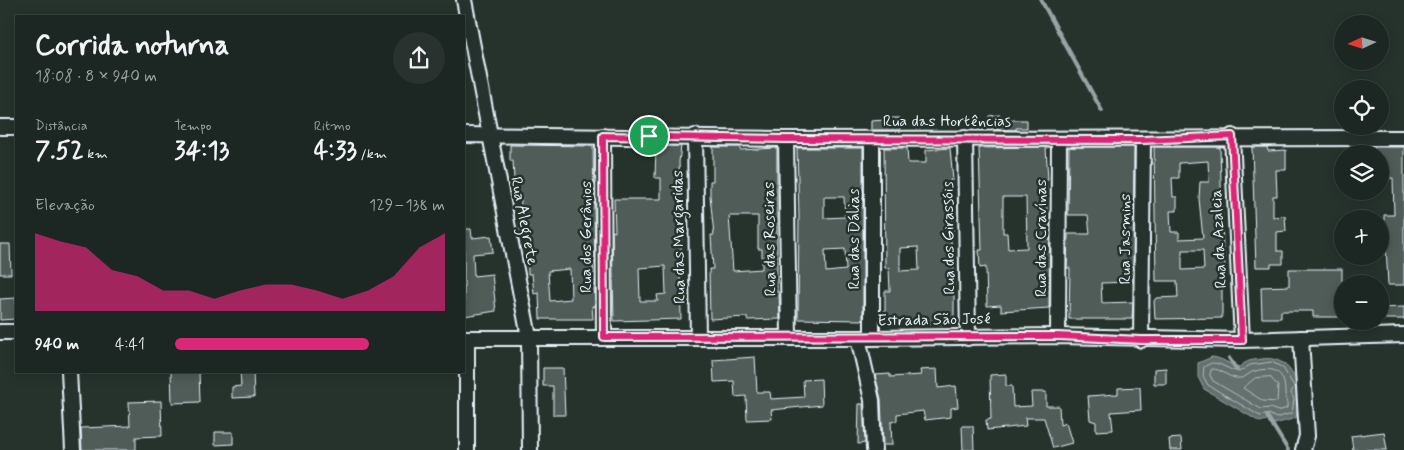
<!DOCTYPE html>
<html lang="pt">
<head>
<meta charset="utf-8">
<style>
  :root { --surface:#1c2622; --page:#29322f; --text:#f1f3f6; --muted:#a0a5a5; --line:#3a4340; --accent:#db2777 }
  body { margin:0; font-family:Mynerve,sans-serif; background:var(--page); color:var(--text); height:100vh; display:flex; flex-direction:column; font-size:19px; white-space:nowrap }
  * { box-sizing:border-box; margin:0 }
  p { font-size:16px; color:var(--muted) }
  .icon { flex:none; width:28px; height:28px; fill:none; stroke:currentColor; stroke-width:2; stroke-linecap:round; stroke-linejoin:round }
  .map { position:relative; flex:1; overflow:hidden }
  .side { position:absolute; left:15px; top:15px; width:450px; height:358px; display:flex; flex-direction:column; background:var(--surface); border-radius:0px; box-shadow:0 2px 12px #0003,0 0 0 1px var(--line) }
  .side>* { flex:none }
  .needle { width:32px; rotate:266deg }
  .fabs { position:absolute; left:1334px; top:15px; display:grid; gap:10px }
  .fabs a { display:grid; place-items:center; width:55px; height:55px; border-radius:50%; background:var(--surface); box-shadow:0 2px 12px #0003,0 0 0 1px var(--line); font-size:25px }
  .pin { position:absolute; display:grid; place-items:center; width:42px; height:42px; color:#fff; margin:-21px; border:2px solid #fff; border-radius:50%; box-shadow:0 1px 5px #0007 }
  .round { display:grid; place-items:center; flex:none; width:52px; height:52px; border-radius:26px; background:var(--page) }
  .overview { display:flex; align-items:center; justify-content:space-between; height:85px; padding:0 20px }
  h1 { font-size:28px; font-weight:700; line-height:38px }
  .metrics { display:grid; grid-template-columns:repeat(3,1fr); gap:8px; height:85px; padding:5px 20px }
  .metrics div { display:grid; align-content:center }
  .metrics b { font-size:25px; font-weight:700 }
  .metrics small { font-size:14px; font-weight:400 }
  .metrics p { font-size:14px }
  .chart { height:140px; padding:10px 20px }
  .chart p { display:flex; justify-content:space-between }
  .chart svg { width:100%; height:90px; margin-top:5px; fill:var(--accent); opacity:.7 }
  ul { padding:0 20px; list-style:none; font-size:16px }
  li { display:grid; grid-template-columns:80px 60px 1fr; align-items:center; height:38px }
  li i { height:12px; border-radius:6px; background:var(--accent) }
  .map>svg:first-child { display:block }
  .water { fill:#636f6d; stroke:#98a3a5 }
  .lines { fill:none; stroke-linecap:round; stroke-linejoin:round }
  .shore { stroke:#b3bdc0; stroke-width:1 }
  .stream { stroke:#98a3a5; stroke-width:4 }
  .building { fill:#505c59; stroke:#e8f1f8; fill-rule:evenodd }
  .minor-casing { stroke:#e8f1f8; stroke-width:18 }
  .minor { stroke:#26332d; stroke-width:14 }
  .route-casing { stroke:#fff; stroke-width:10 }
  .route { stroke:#db2777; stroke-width:6 }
  .labels { text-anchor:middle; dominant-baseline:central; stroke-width:5; stroke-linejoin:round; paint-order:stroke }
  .street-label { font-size:16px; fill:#e8f1f8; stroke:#26332d }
</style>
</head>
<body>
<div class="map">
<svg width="1404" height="450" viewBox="0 0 1404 450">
  <rect width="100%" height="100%" fill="#26332d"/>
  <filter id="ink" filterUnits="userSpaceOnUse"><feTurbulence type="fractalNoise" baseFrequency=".02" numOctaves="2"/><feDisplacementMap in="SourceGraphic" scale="10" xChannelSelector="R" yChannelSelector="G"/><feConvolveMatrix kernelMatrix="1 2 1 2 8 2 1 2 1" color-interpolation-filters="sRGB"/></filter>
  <g filter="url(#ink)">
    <path class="water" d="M1212,357C1223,358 1229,365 1240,367C1247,360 1252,360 1262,359C1283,356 1292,370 1300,388L1296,393L1299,397L1296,418L1271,425L1268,423L1270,419L1260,422L1204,389L1198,377V363Z"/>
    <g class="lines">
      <g class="shore">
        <path d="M1212,363C1222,363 1228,370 1239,372L1250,365L1272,362L1283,368L1294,386L1291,393L1294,399L1292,413L1276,418L1269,414L1260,416L1208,385L1203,376L1204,367Z"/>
        <path d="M1212,369C1222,368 1229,380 1241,378C1247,377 1249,372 1255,371C1275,366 1285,372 1285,393C1285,399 1288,402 1287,408L1278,411L1270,408L1261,409L1213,381L1210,375Z"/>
        <polygon points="1270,377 1278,386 1277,402 1263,401 1243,388 1255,378"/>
      </g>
      <g class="stream">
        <polyline points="1041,0 1102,111"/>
        <polyline points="1229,358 1237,370"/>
        <polyline points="1267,416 1288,450"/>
      </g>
    </g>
    <g class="building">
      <polygon points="1000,115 1001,120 1027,120 1027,128 1016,128 1016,130 990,129 989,116"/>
      <polygon points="885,118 900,118 900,130 871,130 871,121 885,120"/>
      <path d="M510,145L593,146L595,264H593L595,306H592L593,319H540L539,293L534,294L532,274H528L527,231H520L521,197L515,198L513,161H510ZM570,269L571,299L550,301L548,271Z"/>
      <path d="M656,146H681L679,162L682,234L680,266L681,319L614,321L612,231L615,232L614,199H661V178H655ZM665,266L666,294L657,295L658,301H640L639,268Z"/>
      <path d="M713,147H740V150L777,148V292H779L780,319L747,320V317L710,319L709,269H713L711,235H714L710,196V181H713ZM729,216H758V249H762V269L733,271Z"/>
      <path d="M1046,147L1048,180H1046L1047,215H1050L1049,308L1001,311V305L987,306L986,267L980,268L979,250H982L979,148ZM1003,197H1026L1027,248L1008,249L1007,233H1003Z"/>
      <polygon points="1069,147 1134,147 1133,282 1101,283 1102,303 1133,302 1132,319 1069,319 1070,268 1067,268 1068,234 1090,234 1088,215 1068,215"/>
      <path d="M1154,147H1220L1223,252L1224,251L1225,267H1222V318L1155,319L1154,301L1156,298L1178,297L1177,281H1156ZM1208,161L1209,182H1200L1199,199L1203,238L1179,239V232H1171L1170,211H1177V197H1173L1172,178H1179V163ZM1182,250H1203L1204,269L1182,270Z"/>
      <polygon points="1252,147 1267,147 1268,151 1286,150 1286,170 1276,170 1277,196 1273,196 1273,217 1285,216 1286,231 1277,232 1277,251 1283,251 1283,264 1271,264 1271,267 1256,267"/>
      <polygon points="1374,147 1404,147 1404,285 1388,285 1386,245 1381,246 1380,224 1384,224 1384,215 1394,215 1393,178 1382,179 1380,154 1375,154"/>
      <path d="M797,148H863V320L798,319L799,216ZM824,197H844L845,217L824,218ZM845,249L846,270L826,272L825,250Z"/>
      <path d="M884,148H907L908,163H926V150L950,148L953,180H950L953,232H950L954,270V324H922V319L885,320V291H890L889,268H885ZM918,247L919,270L900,271V248Z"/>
      <polygon points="464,229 471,229 472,238 491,236 493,252 473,254 474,276 492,274 496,311 464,316"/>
      <polygon points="0,244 10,244 11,274 0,274"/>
      <polygon points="1289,269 1342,269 1342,317 1313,317 1313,311 1281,311 1281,318 1262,318 1261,287 1289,286"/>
      <polygon points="16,298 16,319 0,320 0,299"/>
      <polygon points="1404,307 1404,319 1380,319 1380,308"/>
      <polygon points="755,357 757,392 770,392 771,399 804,397 803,380 821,379 822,405 771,410 772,419 747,420 746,396 735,397 734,381 714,382 713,360"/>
      <polygon points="543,368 563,368 565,415 553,415 553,386 543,386"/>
      <polygon points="1166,368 1166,384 1154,384 1154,369"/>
      <polygon points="937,369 938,388 956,386 958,407 951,408 951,417 925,420 923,411 897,414 897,421 891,422 892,445 883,445 881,399 875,375 890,374 890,377 921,375 920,370"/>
      <polygon points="171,371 199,371 200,402 172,403"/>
      <polygon points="240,371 253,371 254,397 232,398 232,387 241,386"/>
      <polygon points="1006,374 1006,386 1012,386 1013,407 1032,406 1031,392 1046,392 1046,406 1059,406 1060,425 1066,423 1072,443 1053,448 1044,418 1025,418 1026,426 987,430 986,420 991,419 990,375"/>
      <polygon points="1140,387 1141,410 1111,412 1113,430 1096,431 1096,422 1090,420 1088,396 1118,394 1118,388"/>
      <polygon points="161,401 162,436 136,437 136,450 82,450 81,428 130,426 129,402"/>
      <polygon points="859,404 863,404 865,443 858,444"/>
      <polygon points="962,426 973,426 974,450 963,450"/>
      <polygon points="215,432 233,432 233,444 215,445"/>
      <polygon points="1384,432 1387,450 1353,450 1351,436"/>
      <polygon points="1181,438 1182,450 1170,450 1169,439"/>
    </g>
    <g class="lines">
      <g class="minor-casing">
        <g id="minor">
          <polyline points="464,0 529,337 530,450"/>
          <polyline points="0,127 16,127"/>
          <polyline points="464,135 786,139 1404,138"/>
          <polyline points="603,136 604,337"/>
          <polyline points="695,136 698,337"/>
          <polyline points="1232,136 1242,340"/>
          <polyline points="965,138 968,338"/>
          <polyline points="786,139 789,338"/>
          <polyline points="0,332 16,332"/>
          <polyline points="1058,336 1059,139"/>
          <polyline points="464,338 872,338 1058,336 1242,340 1404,335"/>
          <polyline points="467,338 467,450"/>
          <polyline points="858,338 872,400 874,450"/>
          <polyline points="872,338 872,139"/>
          <polyline points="1301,338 1307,436 1303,450"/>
          <polyline points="1141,340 1143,140"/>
          <polyline points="69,371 73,450"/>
        </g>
      </g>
      <use href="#minor" class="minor"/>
    </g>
  </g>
  <g class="lines" filter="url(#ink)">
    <g class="route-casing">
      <polygon id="route" points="603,136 786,139 1143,140 1232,136 1242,340 1141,340 1058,336 604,337"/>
    </g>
    <use href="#route" class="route"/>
  </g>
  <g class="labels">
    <g class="street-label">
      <text x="947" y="121">Rua das Hortências</text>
      <text transform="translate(524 221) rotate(79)">Rua Alegrete</text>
      <text transform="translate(586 237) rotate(-90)">Rua dos Gerânios</text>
      <text transform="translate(679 237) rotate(-91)">Rua das Margaridas</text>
      <text transform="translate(949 238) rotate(-91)">Rua dos Girassóis</text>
      <text transform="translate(1041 238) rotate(-90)">Rua das Cravínas</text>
      <text transform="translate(770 239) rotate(-91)">Rua das Roseiras</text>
      <text transform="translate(854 239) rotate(-90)">Rua das Dálias</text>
      <text transform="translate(1125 239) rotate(-90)">Rua Jasmins</text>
      <text transform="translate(1219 239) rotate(-93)">Rua da Azaleia</text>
      <text transform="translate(934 320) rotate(-1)">Estrada São José</text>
    </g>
  </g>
</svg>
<div class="fabs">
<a><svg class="needle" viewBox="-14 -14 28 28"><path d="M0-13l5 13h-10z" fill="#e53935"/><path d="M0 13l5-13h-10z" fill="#a0a5a5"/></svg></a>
<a><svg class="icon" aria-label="locate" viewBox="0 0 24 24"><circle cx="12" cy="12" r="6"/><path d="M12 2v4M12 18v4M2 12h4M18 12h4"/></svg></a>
<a><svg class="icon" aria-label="layers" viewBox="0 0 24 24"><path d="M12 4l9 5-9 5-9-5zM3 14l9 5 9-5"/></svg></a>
<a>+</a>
<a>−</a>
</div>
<div class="pin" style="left:649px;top:136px;background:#1e9e55"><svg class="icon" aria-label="arrive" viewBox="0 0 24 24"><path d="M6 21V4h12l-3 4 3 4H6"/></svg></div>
<section class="side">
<div class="overview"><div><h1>Corrida noturna</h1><p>18:08 · 8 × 940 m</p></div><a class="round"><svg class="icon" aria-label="share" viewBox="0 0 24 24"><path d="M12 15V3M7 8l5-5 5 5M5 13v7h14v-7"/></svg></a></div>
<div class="metrics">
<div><p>Distância</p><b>7.52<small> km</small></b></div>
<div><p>Tempo</p><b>34:13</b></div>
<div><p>Ritmo</p><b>4:33<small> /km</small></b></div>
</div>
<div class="chart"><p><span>Elevação</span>129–138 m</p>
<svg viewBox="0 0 160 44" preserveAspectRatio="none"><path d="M0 44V6L10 10L20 13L30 24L40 27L50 34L60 34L70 38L80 34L90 31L100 31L110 34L120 38L130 34L140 27L150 13L160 6V44z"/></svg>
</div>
<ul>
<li><b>940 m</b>4:41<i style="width:72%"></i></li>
</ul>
</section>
</div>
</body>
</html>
